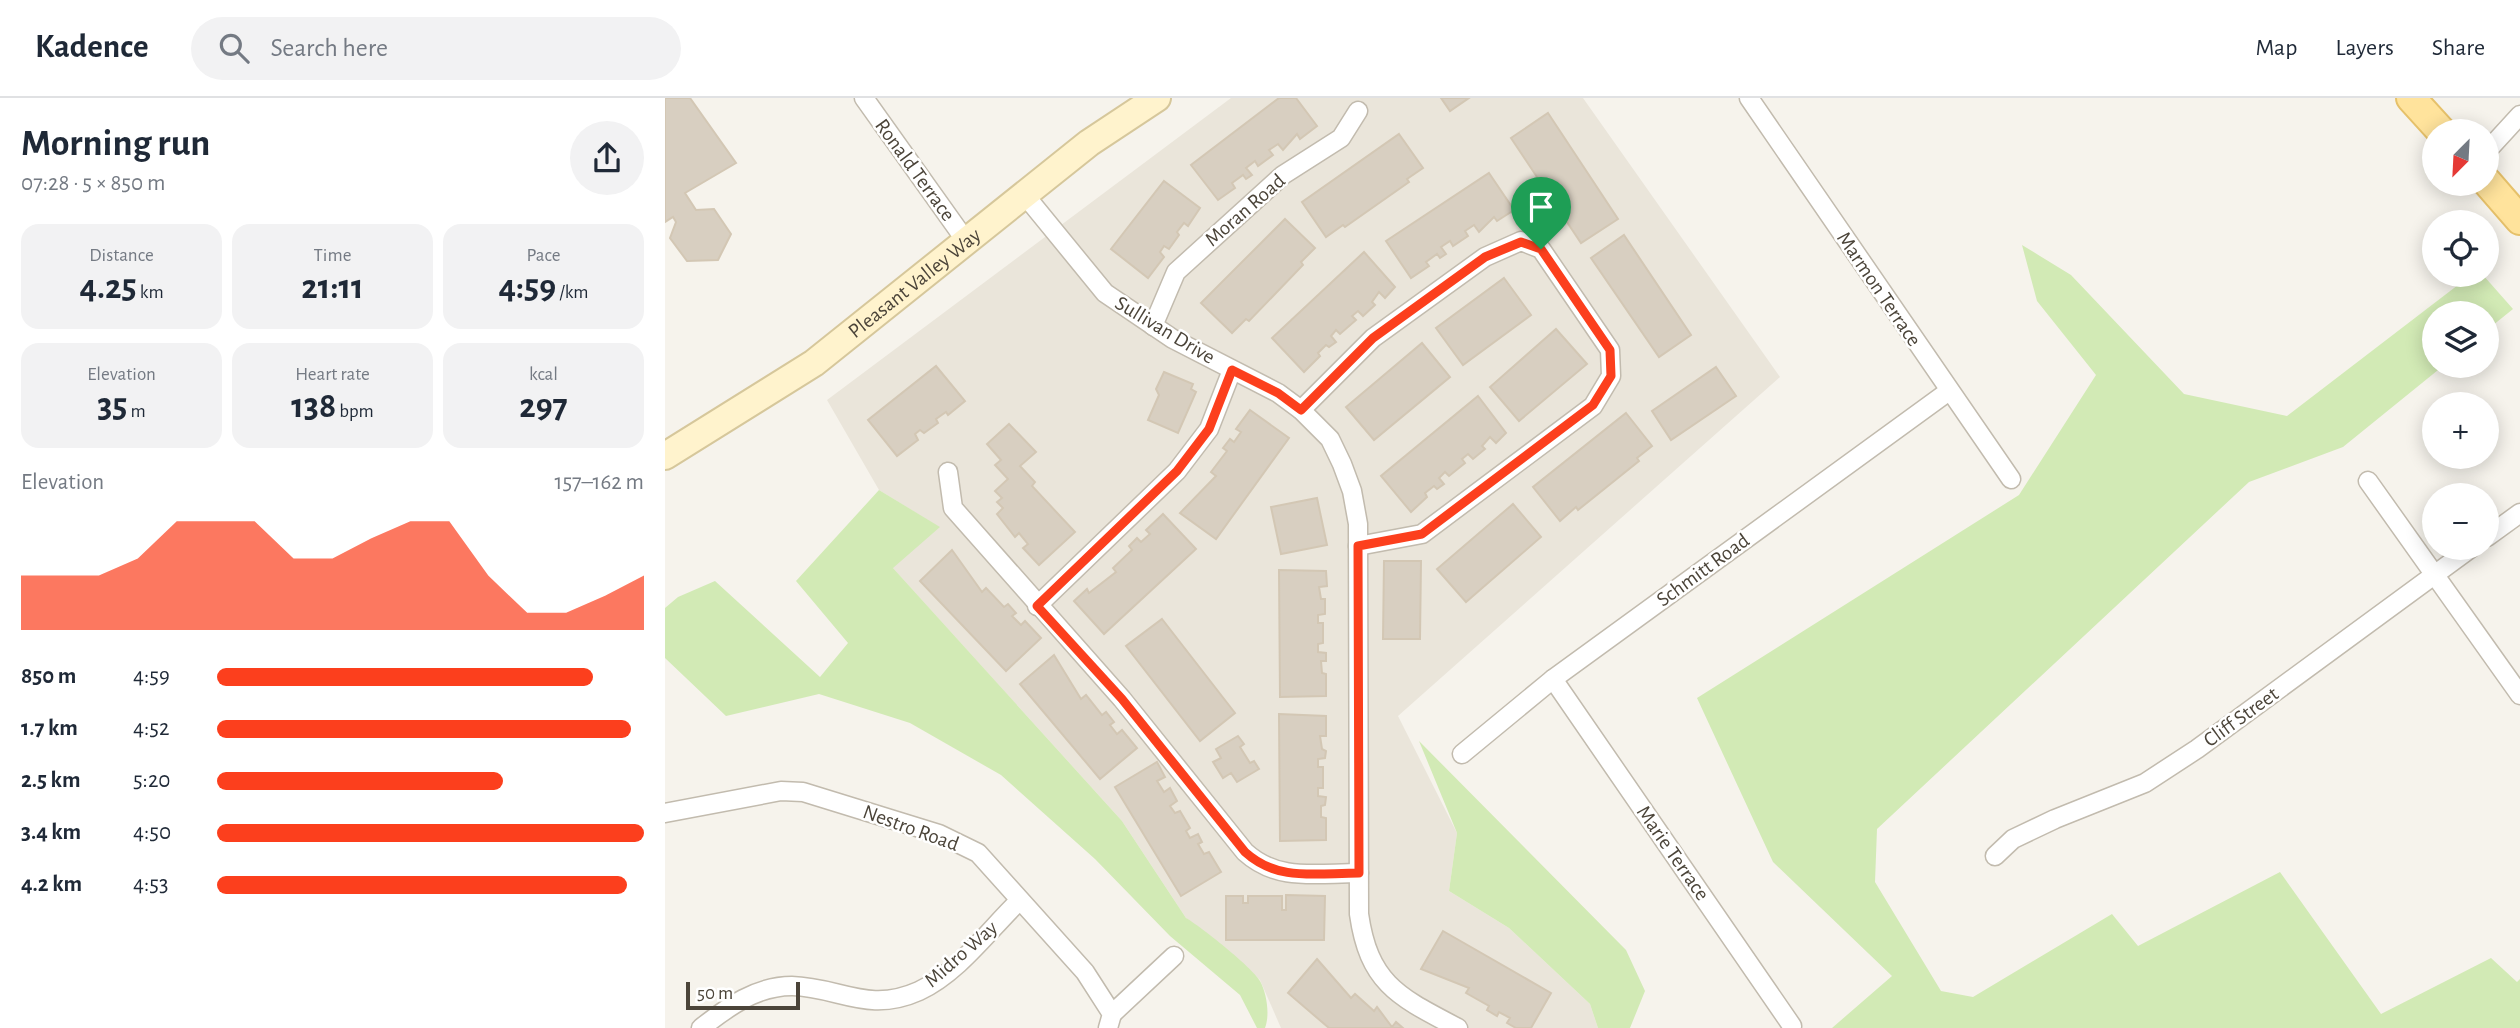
<!DOCTYPE html>
<html lang="en">
<head>
<meta charset="utf-8">
<style>
  :root { --surface:#fff; --page:#f2f2f3; --text:#1f2937; --muted:#747a83; --line:#e0e1e3; --accent:#fc3f1d }
  body { margin:0; font-family:"Alegreya Sans",sans-serif; background:var(--page); color:var(--text); height:100vh; display:flex; flex-direction:column; font-size:26px; white-space:nowrap }
  * { box-sizing:border-box; margin:0 }
  p { font-size:23px; color:var(--muted) }
  .icon { flex:none; width:38px; height:38px; fill:none; stroke:currentColor; stroke-width:2; stroke-linecap:round; stroke-linejoin:round }
  .map { position:relative; flex:1; overflow:hidden }
  .sheet { display:flex; flex-direction:column; background:var(--surface); width:665px }
  .sheet>* { flex:none }
  .needle { width:46px; rotate:204deg }
  .controls { position:absolute; left:1757px; top:21px; display:grid; gap:14px }
  .controls a { display:grid; place-items:center; width:77px; height:77px; border-radius:50%; background:var(--surface); box-shadow:0 4px 18px #0003; font-size:35px }
  .scale { position:absolute; left:21px; bottom:18px; width:114px; box-sizing:border-box; padding-left:7px; border:4px solid #4b4439; border-top:0; font-size:19px; line-height:24px; white-space:nowrap; color:#4b4439; -webkit-text-stroke:5px #fff; paint-order:stroke }
  .pin { position:absolute; display:grid; place-items:center; width:60px; height:60px; color:#fff; margin:-72px -30px; border-radius:50% 50% 50% 0; rotate:-45deg; box-shadow:0 0 7px #0007 }
  .pin .icon { rotate:45deg }
  .round { display:grid; place-items:center; flex:none; width:74px; height:74px; border-radius:37px; background:var(--page) }
  .overview { display:flex; align-items:center; justify-content:space-between; height:119px; padding:0 21px }
  h1 { font-size:38px; font-weight:700; line-height:52px }
  .figures { display:grid; grid-template-columns:repeat(3,1fr); gap:10px; height:119px; padding:7px 21px }
  .figures div { display:grid; align-content:center; border-radius:18px; background:var(--page); text-align:center }
  .figures b { font-size:35px; font-weight:700 }
  .figures small { font-size:19px; font-weight:400 }
  .figures p { font-size:19px }
  .chart { height:196px; padding:14px 21px }
  .chart p { display:flex; justify-content:space-between }
  .chart svg { width:100%; height:126px; margin-top:7px; fill:var(--accent); opacity:.7 }
  ul { padding:0 21px; list-style:none; font-size:23px }
  li { display:grid; grid-template-columns:112px 84px 1fr; align-items:center; height:52px }
  li i { height:18px; border-radius:9px; background:var(--accent) }
  header { display:flex; align-items:center; gap:42px; box-sizing:border-box; height:98px; padding:0 35px; background:var(--surface); border-bottom:2px solid var(--line) }
  header strong { font-size:33px }
  nav { display:flex; gap:38px; margin-inline-start:auto; font-size:24px }
  .search { width:490px; height:63px; background:var(--page); display:flex; align-items:center; gap:18px; box-sizing:border-box; padding:0 24px; border-radius:38px; color:var(--muted); font-size:26px }
  main { display:flex; flex:1; min-height:0 }
  .map>svg:first-child { display:block }
  .residential { fill:#eae5da }
  .green { fill:#d2eab5 }
  .building { fill:#d8cfc1; stroke:#d3c7b4; stroke-width:2 }
  .lines { fill:none; stroke-linecap:round; stroke-linejoin:round }
  .street-casing { stroke:#c2bbae; stroke-width:21 }
  .secondary-casing { stroke:#d6c79b; stroke-width:30 }
  .primary-casing { stroke:#e6c16a; stroke-width:32 }
  .street { stroke:#fff; stroke-width:18 }
  .secondary { stroke:#fff3cd; stroke-width:26 }
  .primary { stroke:#ffe39c; stroke-width:28 }
  .route-casing { stroke:#fff; stroke-width:14 }
  .route { stroke:#fc3f1d; stroke-width:9 }
  .labels { text-anchor:middle; dominant-baseline:central; stroke-width:5; stroke-linejoin:round; paint-order:stroke }
  .street-label { font-size:21px; fill:#4b4439; stroke:#fff }
</style>
</head>
<body>
<header>
<strong>Kadence</strong>
<div class="search"><svg class="icon" aria-label="search" viewBox="0 0 24 24"><circle cx="10" cy="10" r="6"/><path d="M15 15l6 6"/></svg>Search here</div>
<nav><a>Map</a><a>Layers</a><a>Share</a></nav>
</header>
<main>
<section class="sheet">
<div class="overview"><div><h1>Morning run</h1><p>07:28 · 5 × 850 m</p></div><a class="round"><svg class="icon" aria-label="share" viewBox="0 0 24 24"><path d="M12 15V3M7 8l5-5 5 5M5 13v7h14v-7"/></svg></a></div>
<div class="figures">
<div><p>Distance</p><b>4.25<small> km</small></b></div>
<div><p>Time</p><b>21:11</b></div>
<div><p>Pace</p><b>4:59<small> /km</small></b></div>
</div>
<div class="figures">
<div><p>Elevation</p><b>35<small> m</small></b></div>
<div><p>Heart rate</p><b>138<small> bpm</small></b></div>
<div><p>kcal</p><b>297</b></div>
</div>
<div class="chart"><p><span>Elevation</span>157–162 m</p>
<svg viewBox="0 0 160 44" preserveAspectRatio="none"><path d="M0 44V25L10 25L20 25L30 19L40 6L50 6L60 6L70 19L80 19L90 12L100 6L110 6L120 25L130 38L140 38L150 32L160 25V44z"/></svg>
</div>
<ul>
<li><b>850 m</b>4:59<i style="width:88%"></i></li>
<li><b>1.7 km</b>4:52<i style="width:97%"></i></li>
<li><b>2.5 km</b>5:20<i style="width:67%"></i></li>
<li><b>3.4 km</b>4:50<i style="width:100%"></i></li>
<li><b>4.2 km</b>4:53<i style="width:96%"></i></li>
</ul>
</section>
<div class="map">
<svg width="1855" height="930" viewBox="0 0 1855 930">
  <rect width="100%" height="100%" fill="#f6f3ec"/>
  <polygon class="residential" points="566,0 918,0 1115,279 733,618 792,735 784,793 844,830 925,906 933,930 616,930 595,882 521,820 457,723 227,469 274,429 214,392 162,302"/>
  <g class="green">
    <polygon points="1357,147 1406,177 1519,296 1622,318 1806,177 1818,177 1848,211 1822,232 1822,215 1769,215 1769,268 1778,268 1678,349 1584,384 1212,731 1210,784 1276,893 1308,899 1447,816 1473,848 1615,774 1716,916 1826,860 1852,884 1855,881 1855,930 1167,930 1227,878 1108,764 1032,600 1354,397 1431,277 1372,203"/>
    <path d="M214,392L275,429L228,470L457,723L521,820C535,828 587,869 595,883C602,896 605,917 600,930H592L575,897L505,838L430,761L336,677L245,625L154,596L61,618L0,560V510L13,499L50,483L155,579L183,545L131,483Z"/>
    <polygon points="754,643 961,852 980,893 965,930 933,930 925,906 844,830 784,793 792,735"/>
  </g>
  <g class="building">
    <polygon points="0,0 25,0 71,65 20,95 31,112 49,111 66,136 53,162 22,163 5,140 11,124 8,119 0,124"/>
    <polygon points="614,0 631,0 652,28 635,41 632,36 618,52 613,46 604,52 608,57 593,68 590,63 581,70 587,77 581,81 578,77 567,85 570,90 553,102 526,67"/>
    <polygon points="776,0 804,0 785,13"/>
    <polygon points="883,15 953,121 916,145 846,40"/>
    <polygon points="734,36 758,70 742,81 744,84 680,129 678,127 661,139 637,104"/>
    <polygon points="824,75 849,112 832,123 829,119 814,134 809,127 800,133 803,138 788,148 785,143 776,149 781,156 775,160 772,156 761,164 764,168 746,180 721,143"/>
    <polygon points="499,83 535,110 523,128 519,125 512,134 514,137 504,151 499,148 495,154 499,159 483,180 446,151"/>
    <polygon points="620,121 650,150 636,164 638,167 584,223 581,221 567,235 536,205"/>
    <polygon points="959,137 1026,237 994,259 926,160"/>
    <polygon points="699,154 730,189 720,200 714,194 707,204 710,207 698,218 693,213 687,218 691,222 675,236 671,232 666,238 671,244 664,249 661,247 653,255 655,258 639,274 607,240"/>
    <polygon points="839,180 866,217 798,267 771,230"/>
    <polygon points="891,231 922,266 854,323 825,289"/>
    <polygon points="757,245 785,279 709,342 681,309"/>
    <polygon points="271,268 300,303 283,317 281,314 271,321 273,325 259,335 255,332 250,336 253,342 232,358 203,322"/>
    <polygon points="1051,269 1071,298 1006,342 987,313"/>
    <polygon points="499,274 528,286 526,291 531,294 513,335 483,322 494,297 491,291"/>
    <polygon points="813,298 841,335 831,345 825,339 817,348 820,351 808,361 803,356 797,361 800,365 784,378 780,374 774,380 779,386 772,391 769,388 760,395 762,399 746,414 716,378"/>
    <polygon points="585,312 624,340 551,441 515,415 551,378 546,374 562,353 558,350 565,341 569,344 576,334 571,331"/>
    <polygon points="961,315 987,348 972,360 974,363 913,412 911,409 895,423 868,389"/>
    <polygon points="344,326 371,354 355,368 370,384 367,388 410,434 374,467 358,450 363,446 354,435 350,439 332,416 338,410 332,404 337,400 330,393 343,381 330,367 336,362 322,346"/>
    <polygon points="652,400 662,447 616,456 606,409"/>
    <polygon points="848,406 876,439 801,504 772,471"/>
    <polygon points="498,416 531,451 439,536 409,503 422,491 424,495 451,474 448,470 467,452 464,448 472,440 476,444 485,436 481,432"/>
    <polygon points="287,452 317,494 321,490 339,509 343,506 351,515 347,518 356,527 360,523 376,540 341,573 255,483"/>
    <polygon points="719,463 756,463 755,541 718,541"/>
    <polygon points="614,472 661,473 662,488 654,489 656,501 660,501 660,516 653,517 653,525 658,525 658,545 653,546 653,554 661,555 661,563 656,563 657,575 661,576 661,598 615,599"/>
    <polygon points="497,521 570,615 535,643 461,548"/>
    <polygon points="389,557 416,601 421,597 437,617 441,614 449,624 445,627 452,636 457,632 472,650 435,681 355,586"/>
    <polygon points="614,616 661,618 661,638 655,638 657,651 661,653 660,660 653,661 653,669 658,669 658,690 653,690 653,698 661,699 660,707 656,708 656,719 661,720 661,742 615,743"/>
    <polygon points="573,638 579,646 575,649 585,665 589,663 594,671 572,684 566,675 558,680 548,664 556,660 551,651"/>
    <polygon points="492,664 500,679 492,683 499,694 505,690 512,703 505,708 510,715 515,713 525,730 521,733 525,740 533,736 537,744 533,746 539,756 544,754 556,774 516,798 450,689"/>
    <polygon points="621,797 660,798 659,842 561,842 561,798 578,798 578,805 583,805 583,798 617,798 617,812 621,812"/>
    <polygon points="778,833 886,895 866,930 851,930 842,925 845,920 834,914 832,918 822,912 824,908 801,895 804,890 756,871"/>
    <polygon points="652,861 686,900 690,896 709,913 712,909 727,929 731,924 738,930 664,930 623,895"/>
  </g>
  <g class="lines">
    <g class="street-casing">
      <g id="street">
        <polyline points="199,0 301,143"/>
        <polyline points="1084,0 1346,381"/>
        <polyline points="1822,53 1855,17"/>
        <path d="M359,96L440,195L508,241L613,295L636,312L665,341L677,366L687,393L693,426L694,816C704,886 734,899 793,930"/>
        <polyline points="488,228 511,174 618,77 676,40 693,13"/>
        <polyline points="636,312 708,240 820,159 856,143 876,151 945,252 946,278 928,308 757,436 693,448"/>
        <path d="M283,374L288,410L457,601L580,754C613,784 651,775 694,775"/>
        <polyline points="1703,383 1855,597"/>
        <polyline points="1822,439 1855,415"/>
        <polyline points="372,508 512,373 544,331 567,272"/>
        <polyline points="888,581 1127,928"/>
        <polyline points="797,656 888,581 1284,293"/>
        <polyline points="0,715 116,693 138,694 274,736 313,755 420,874 447,916 443,930"/>
        <polyline points="1330,758 1348,741 1390,721 1480,685 1532,651 1806,450"/>
        <polyline points="447,916 509,858"/>
        <path d="M36,930C63,909 91,888 127,888C174,889 203,916 254,893C293,875 324,832 354,803"/>
      </g>
    </g>
    <g class="secondary-casing">
      <g id="secondary">
        <path id="s1" d="M0,358L149,265L424,45L492,0"/>
      </g>
    </g>
    <g class="primary-casing">
      <g id="primary">
        <polyline points="1746,0 1776,33"/>
        <polyline points="1822,84 1855,122"/>
      </g>
    </g>
    <use href="#street" class="street"/>
    <use href="#secondary" class="secondary"/>
    <use href="#primary" class="primary"/>
  </g>
  <g class="lines">
    <g class="route-casing">
      <path id="route" d="M856,144L876,151L945,252L946,278L928,307L757,436L693,448L694,775C651,775 613,784 580,754L457,601L372,508L512,373L544,331L567,272L613,295L636,312L708,240L820,159Z"/>
    </g>
    <use href="#route" class="route"/>
  </g>
  <g class="labels">
    <g class="street-label">
      <text transform="translate(250 72) rotate(54)">Ronald Terrace</text>
      <text transform="translate(580 112) rotate(-41)">Moran Road</text>
      <text stroke="none"><textPath href="#s1" startOffset="304">Pleasant Valley Way</textPath></text>
      <text transform="translate(1214 191) rotate(56)">Marmon Terrace</text>
      <text transform="translate(500 232) rotate(31)">Sullivan Drive</text>
      <text transform="translate(1038 472) rotate(-36)">Schmitt Road</text>
      <text transform="translate(1576 619) rotate(-36)">Cliff Street</text>
      <text transform="translate(246 730) rotate(20)">Nestro Road</text>
      <text transform="translate(1008 755) rotate(55)">Marie Terrace</text>
      <text transform="translate(296 856) rotate(-41)">Midro Way</text>
    </g>
  </g>
</svg>
<div class="controls">
<a><svg class="needle" viewBox="-14 -14 28 28"><path d="M0-13l5 13h-10z" fill="#e53935"/><path d="M0 13l5-13h-10z" fill="#747a83"/></svg></a>
<a><svg class="icon" aria-label="locate" viewBox="0 0 24 24"><circle cx="12" cy="12" r="6"/><path d="M12 2v4M12 18v4M2 12h4M18 12h4"/></svg></a>
<a><svg class="icon" aria-label="layers" viewBox="0 0 24 24"><path d="M12 4l9 5-9 5-9-5zM3 14l9 5 9-5"/></svg></a>
<a>+</a>
<a>−</a>
</div>
<div class="scale">50 m</div>
<div class="pin" style="left:876px;top:151px;background:#1e9e55"><svg class="icon" aria-label="arrive" viewBox="0 0 24 24"><path d="M6 21V4h12l-3 4 3 4H6"/></svg></div>
</div>
</main>
</body>
</html>
